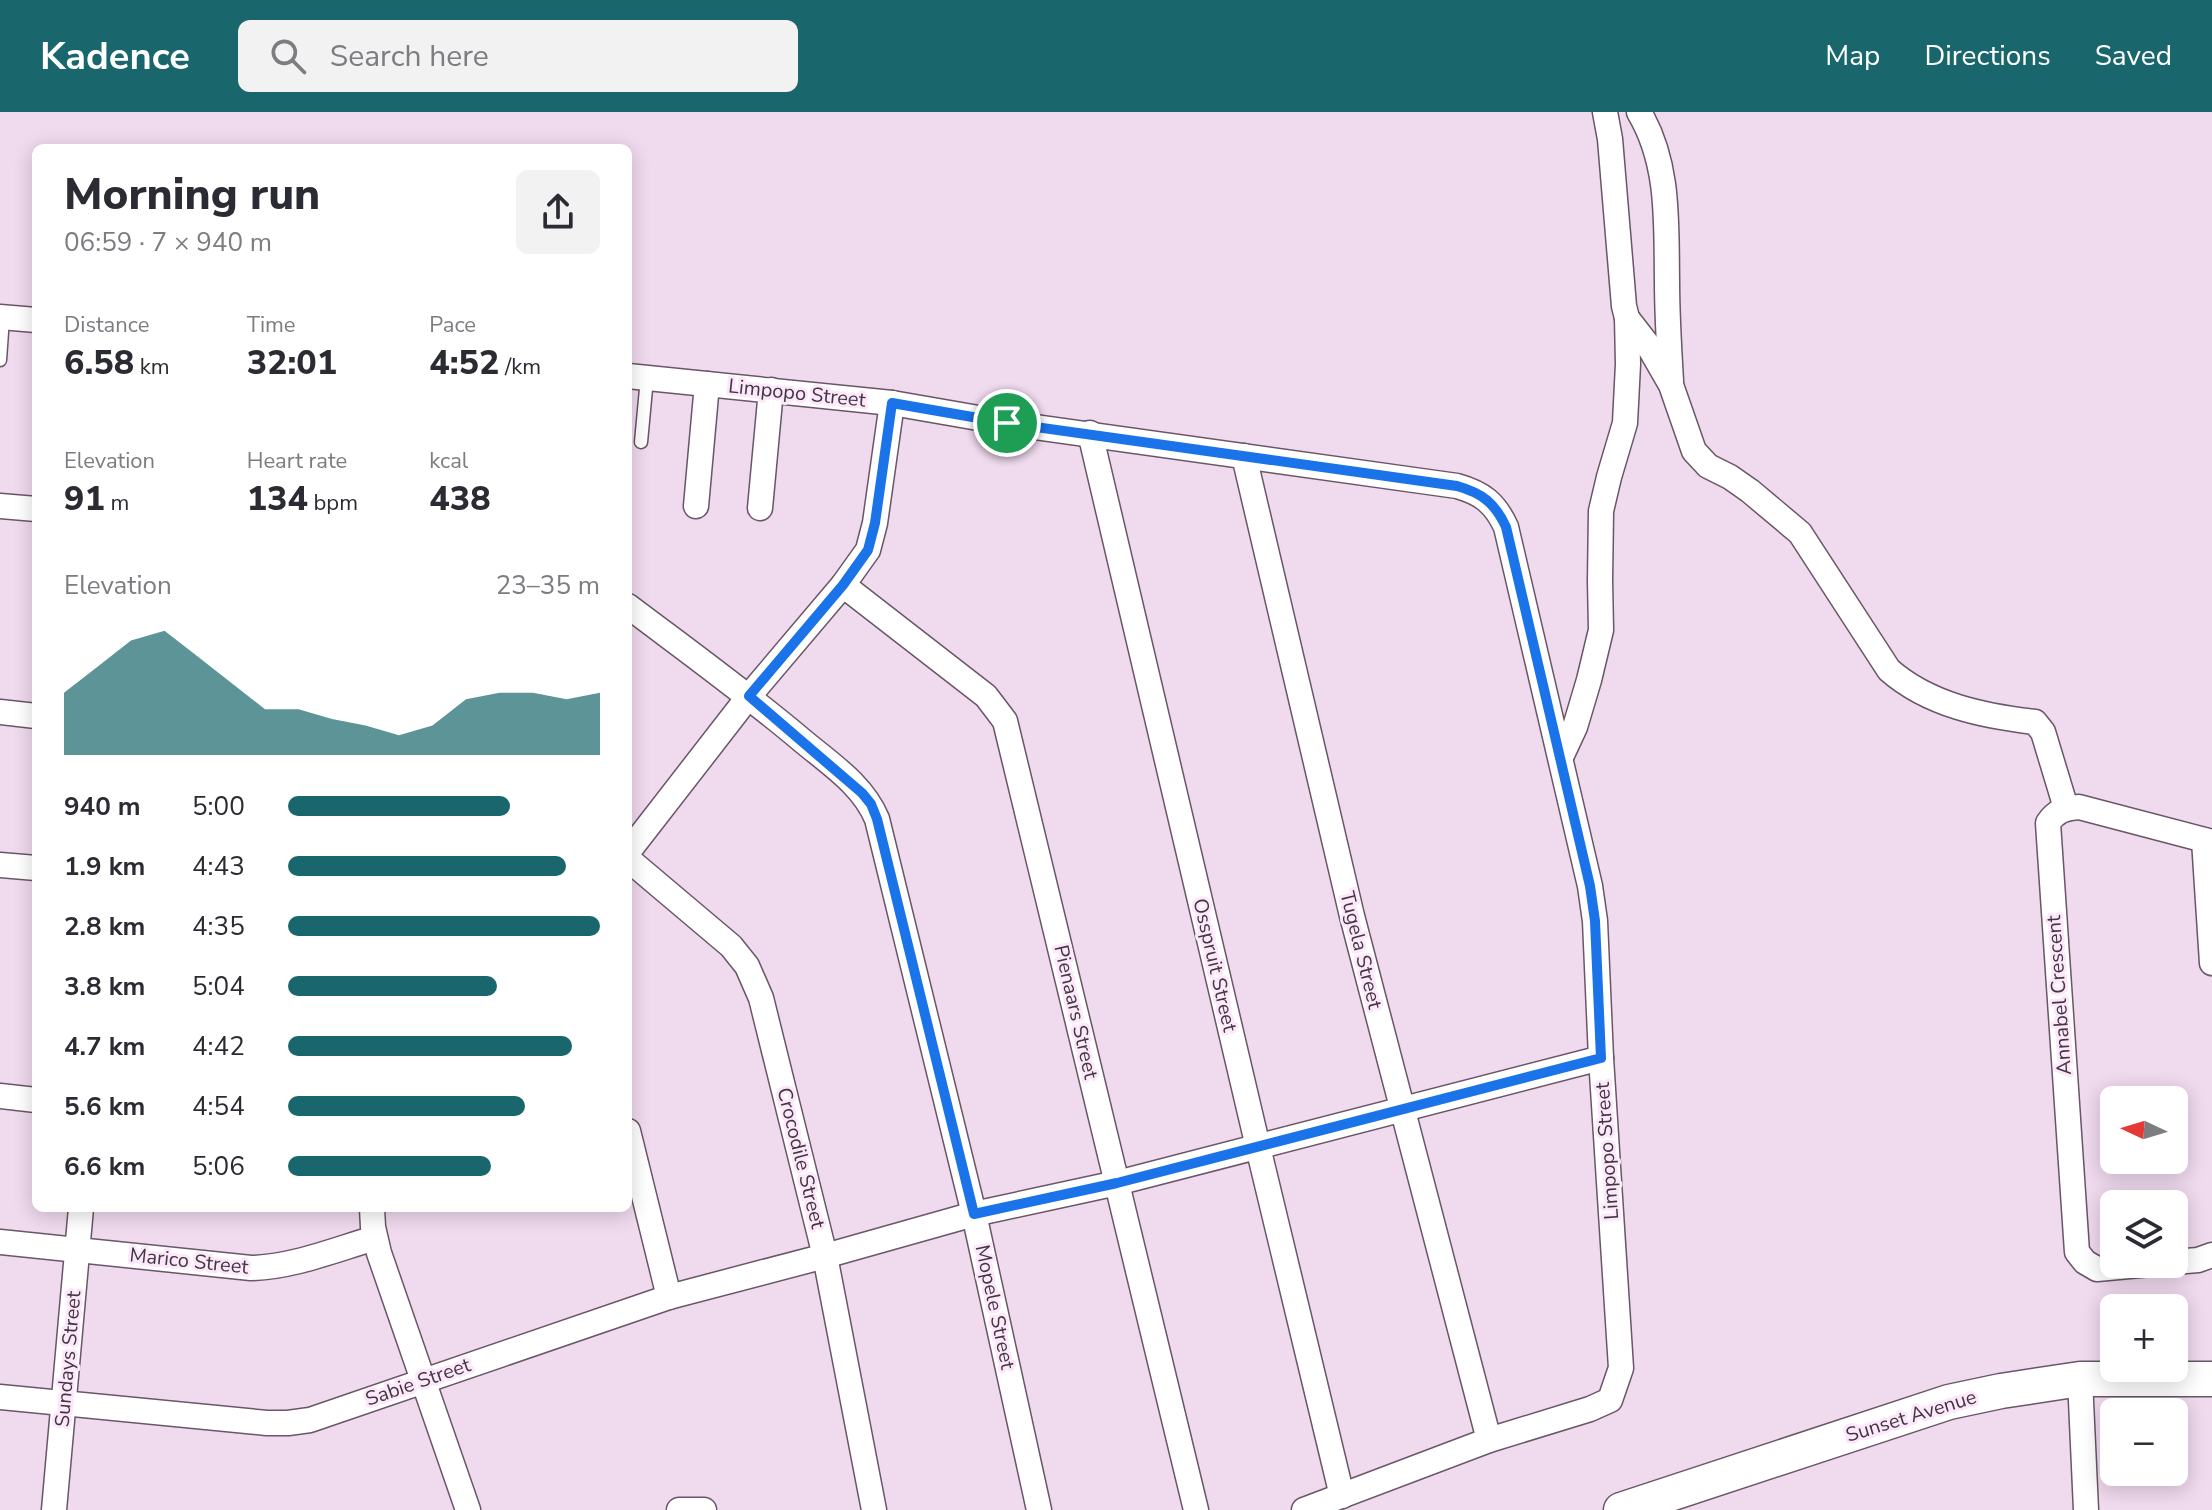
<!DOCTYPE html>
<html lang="en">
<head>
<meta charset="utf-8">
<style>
  :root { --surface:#fff; --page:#f2f2f3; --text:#2b2b33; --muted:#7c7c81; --accent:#19676c }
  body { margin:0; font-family:"Nunito Sans",sans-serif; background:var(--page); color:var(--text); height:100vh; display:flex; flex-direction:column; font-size:30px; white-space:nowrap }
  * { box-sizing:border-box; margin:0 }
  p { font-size:26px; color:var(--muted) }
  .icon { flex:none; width:44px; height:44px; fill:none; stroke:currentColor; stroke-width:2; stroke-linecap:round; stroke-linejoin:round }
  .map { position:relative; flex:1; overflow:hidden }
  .panel { position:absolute; left:32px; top:32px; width:600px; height:1068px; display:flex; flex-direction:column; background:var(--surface); border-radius:12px; box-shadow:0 4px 20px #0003 }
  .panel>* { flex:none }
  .needle { width:52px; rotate:274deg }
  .tools { position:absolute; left:2100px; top:974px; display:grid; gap:16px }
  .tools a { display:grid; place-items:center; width:88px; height:88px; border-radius:12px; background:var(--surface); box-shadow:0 4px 20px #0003; font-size:40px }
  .pin { position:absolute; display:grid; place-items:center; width:68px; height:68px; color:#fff; margin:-34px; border:4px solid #fff; border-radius:50%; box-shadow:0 2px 8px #0007 }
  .round { display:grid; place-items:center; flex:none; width:84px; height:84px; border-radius:12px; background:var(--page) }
  .head { display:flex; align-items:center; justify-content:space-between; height:136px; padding:0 32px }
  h1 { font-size:44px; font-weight:800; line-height:60px }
  .metrics { display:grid; grid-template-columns:repeat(3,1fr); gap:12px; height:136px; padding:8px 32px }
  .metrics div { display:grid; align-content:center }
  .metrics b { font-size:34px; font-weight:800 }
  .metrics small { font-size:22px; font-weight:400 }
  .metrics p { font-size:22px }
  .chart { height:224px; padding:16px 32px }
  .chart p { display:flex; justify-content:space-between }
  .chart svg { width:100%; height:144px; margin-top:8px; fill:var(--accent); opacity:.7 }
  ul { padding:0 32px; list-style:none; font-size:26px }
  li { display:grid; grid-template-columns:128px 96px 1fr; align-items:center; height:60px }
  li i { height:20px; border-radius:10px; background:var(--accent) }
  header { display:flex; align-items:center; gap:48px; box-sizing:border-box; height:112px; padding:0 40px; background:var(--accent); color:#fff }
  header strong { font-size:38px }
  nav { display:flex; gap:44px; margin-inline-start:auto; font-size:28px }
  .search { width:560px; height:72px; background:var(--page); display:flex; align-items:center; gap:20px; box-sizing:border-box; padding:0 28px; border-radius:12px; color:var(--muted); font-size:30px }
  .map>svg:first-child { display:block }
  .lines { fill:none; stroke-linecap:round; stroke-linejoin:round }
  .lane-casing { stroke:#695667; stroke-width:15 }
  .street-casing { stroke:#695667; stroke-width:27 }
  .secondary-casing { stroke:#695667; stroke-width:37 }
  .lane { stroke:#fff; stroke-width:12 }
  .street { stroke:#fff; stroke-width:24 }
  .secondary { stroke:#fff; stroke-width:34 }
  .route-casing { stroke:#fff; stroke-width:16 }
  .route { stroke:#1a73e8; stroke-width:10 }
  .labels { text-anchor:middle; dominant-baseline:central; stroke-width:6; stroke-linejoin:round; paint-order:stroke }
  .street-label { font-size:20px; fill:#40373f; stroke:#fde7fb }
</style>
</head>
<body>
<header>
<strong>Kadence</strong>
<div class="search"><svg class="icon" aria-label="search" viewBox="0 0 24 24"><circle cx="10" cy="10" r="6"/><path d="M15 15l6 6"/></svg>Search here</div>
<nav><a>Map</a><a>Directions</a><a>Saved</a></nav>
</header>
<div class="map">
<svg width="2212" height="1398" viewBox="0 0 2212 1398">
  <rect width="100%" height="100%" fill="#f0daee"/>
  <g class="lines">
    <g class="lane-casing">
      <g id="lane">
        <polyline points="0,248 3,206"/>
        <polyline points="641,330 647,266"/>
      </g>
    </g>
    <g class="street-casing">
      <g id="street">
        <path d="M1605,0L1610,27L1624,194L1627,206L1648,233L1671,273L1694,339L1708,354L1730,365L1750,379L1800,421L1889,558C1929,593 1983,604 2035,610L2043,620L2066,696"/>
        <path d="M1639,0C1670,52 1666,111 1667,169C1667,202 1669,236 1671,269"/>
        <polyline points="0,205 36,208"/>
        <path d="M628,264L892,291L1007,311L1457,374C1482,381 1495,391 1506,415L1590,774L1595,809L1601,946L1621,1256L1610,1288L1590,1297L1489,1328L1304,1398"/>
        <polyline points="1090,321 1258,1035 1342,1384"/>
        <polyline points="1244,344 1352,804 1489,1328"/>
        <polyline points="0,394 36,397"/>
        <polyline points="696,394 707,272"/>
        <polyline points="760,396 771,278"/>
        <polyline points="843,473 986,584 1005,609 1196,1398"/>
        <path d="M628,494C685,537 743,579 798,625C827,650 862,671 877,707L974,1102L1039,1398"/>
        <polyline points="0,600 36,604"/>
        <polyline points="1561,645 1575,615 1589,568 1601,518 1600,469 1601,399 1609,365 1625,311 1628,252 1627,206"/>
        <polyline points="2204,728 2212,851"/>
        <polyline points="628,740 749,584 843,473 868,438 875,411 892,291"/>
        <polyline points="628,747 731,834 747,854 761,886 825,1144 874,1398"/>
        <polyline points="0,753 36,756"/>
        <polyline points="0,984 36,988"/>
        <polyline points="628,1019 669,1185"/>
        <polyline points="372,1096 373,1115 379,1141 468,1398"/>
        <path d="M0,1130L251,1156C293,1155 334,1138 375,1126"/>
        <polyline points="2174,1150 2198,1148 2212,1143"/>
        <path d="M2151,1152L2097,1157L2085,1150L2077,1140L2048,711C2056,699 2065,696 2079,695L2212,730"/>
        <polyline points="2080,1267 2086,1398"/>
        <polyline points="0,1285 267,1311 288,1311 310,1308 669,1185 825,1144 974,1102 1117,1071 1601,946"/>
        <polyline points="54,1398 81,1096"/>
        <polyline points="679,1398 704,1398"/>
      </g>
    </g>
    <g class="secondary-casing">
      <polyline id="secondary" points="1621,1398 1949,1290 2001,1279 2080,1267 2212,1267"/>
    </g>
    <use href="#lane" class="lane"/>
    <use href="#street" class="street"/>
    <use href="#secondary" class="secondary"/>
  </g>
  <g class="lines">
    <g class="route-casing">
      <path id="route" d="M892,291L1007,311L1457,374C1482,381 1495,391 1506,415L1590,774L1595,809L1601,946L1117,1071L974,1102L877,707L871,692L862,681L749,584L843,473L868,438L875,411Z"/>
    </g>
    <use href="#route" class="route"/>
  </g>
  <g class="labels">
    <g class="street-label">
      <text transform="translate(797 281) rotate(6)">Limpopo Street</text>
      <text transform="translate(1361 838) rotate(76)">Tugela Street</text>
      <text transform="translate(1215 853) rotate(77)">Osspruit Street</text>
      <text transform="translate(2059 883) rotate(-94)">Annabel Crescent</text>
      <text transform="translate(1076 900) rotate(77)">Pienaars Street</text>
      <text transform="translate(1607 1039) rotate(-94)">Limpopo Street</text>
      <text transform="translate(801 1046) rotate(76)">Crocodile Street</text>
      <text transform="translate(189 1149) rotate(6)">Marico Street</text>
      <text transform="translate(995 1195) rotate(78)">Mopele Street</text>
      <text transform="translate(68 1247) rotate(-85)">Sundays Street</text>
      <text transform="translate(418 1270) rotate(-19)">Sabie Street</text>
      <text transform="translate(1911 1304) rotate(-17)">Sunset Avenue</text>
    </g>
  </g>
</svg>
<div class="tools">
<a><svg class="needle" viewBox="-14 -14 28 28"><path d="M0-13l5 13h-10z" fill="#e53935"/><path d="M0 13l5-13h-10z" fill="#7c7c81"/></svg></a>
<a><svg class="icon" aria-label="layers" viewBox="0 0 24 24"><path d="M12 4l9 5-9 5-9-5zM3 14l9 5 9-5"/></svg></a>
<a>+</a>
<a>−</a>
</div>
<div class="pin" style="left:1007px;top:311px;background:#1e9e55"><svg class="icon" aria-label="arrive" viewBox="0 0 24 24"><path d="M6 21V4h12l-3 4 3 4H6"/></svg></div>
<section class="panel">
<div class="head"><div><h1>Morning run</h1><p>06:59 · 7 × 940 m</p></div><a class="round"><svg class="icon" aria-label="share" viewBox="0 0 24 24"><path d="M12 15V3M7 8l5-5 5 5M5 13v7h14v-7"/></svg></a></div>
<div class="metrics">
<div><p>Distance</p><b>6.58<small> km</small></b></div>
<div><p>Time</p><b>32:01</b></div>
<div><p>Pace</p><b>4:52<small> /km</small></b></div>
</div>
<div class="metrics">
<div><p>Elevation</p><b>91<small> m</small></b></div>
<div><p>Heart rate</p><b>134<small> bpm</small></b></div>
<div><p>kcal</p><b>438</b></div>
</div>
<div class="chart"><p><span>Elevation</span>23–35 m</p>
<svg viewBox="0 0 160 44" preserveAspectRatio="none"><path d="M0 44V25L10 17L20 9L30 6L40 14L50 22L60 30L70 30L80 33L90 35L100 38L110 35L120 27L130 25L140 25L150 27L160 25V44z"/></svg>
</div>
<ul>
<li><b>940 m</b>5:00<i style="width:71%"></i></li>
<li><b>1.9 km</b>4:43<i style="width:89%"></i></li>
<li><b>2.8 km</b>4:35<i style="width:100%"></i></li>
<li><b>3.8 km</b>5:04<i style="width:67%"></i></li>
<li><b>4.7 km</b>4:42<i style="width:91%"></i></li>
<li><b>5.6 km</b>4:54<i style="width:76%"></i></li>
<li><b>6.6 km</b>5:06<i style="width:65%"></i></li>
</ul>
</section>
</div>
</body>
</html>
